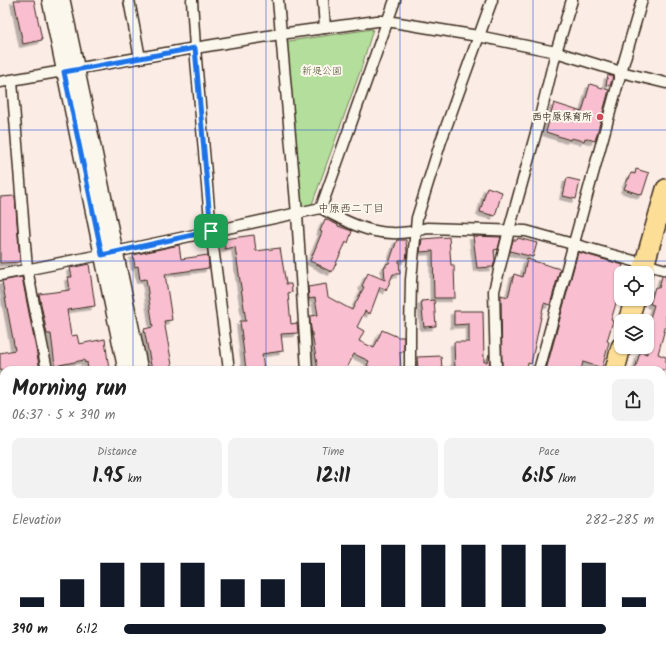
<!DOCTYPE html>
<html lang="en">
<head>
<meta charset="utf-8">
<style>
  :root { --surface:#fff; --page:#f2f2f2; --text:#222; --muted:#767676; --accent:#111827 }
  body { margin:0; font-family:Kalam,"Klee One",sans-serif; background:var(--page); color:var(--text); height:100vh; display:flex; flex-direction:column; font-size:15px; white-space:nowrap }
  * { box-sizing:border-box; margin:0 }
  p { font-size:13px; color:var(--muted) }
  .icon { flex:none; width:22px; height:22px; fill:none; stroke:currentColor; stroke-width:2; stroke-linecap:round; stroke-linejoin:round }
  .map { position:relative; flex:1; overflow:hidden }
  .panel { position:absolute; left:0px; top:366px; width:666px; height:286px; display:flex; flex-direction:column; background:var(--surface); border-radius:12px 12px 0 0; box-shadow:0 1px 3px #0004 }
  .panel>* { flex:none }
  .tools { position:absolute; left:614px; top:266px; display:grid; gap:8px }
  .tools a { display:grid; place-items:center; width:40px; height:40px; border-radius:8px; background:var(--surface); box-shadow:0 1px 3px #0004; font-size:20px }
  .pin { position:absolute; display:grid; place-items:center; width:34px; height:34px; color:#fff; margin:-17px; border-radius:8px; box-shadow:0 2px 6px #0006 }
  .round { display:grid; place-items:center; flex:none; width:42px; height:42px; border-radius:8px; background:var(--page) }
  .overview { display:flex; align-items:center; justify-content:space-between; height:68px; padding:0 12px }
  h1 { font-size:22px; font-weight:700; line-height:30px }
  .figures { display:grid; grid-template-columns:repeat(3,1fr); gap:6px; height:68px; padding:4px 12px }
  .figures div { display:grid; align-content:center; border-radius:8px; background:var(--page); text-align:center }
  .figures b { font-size:20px; font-weight:700 }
  .figures small { font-size:11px; font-weight:400 }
  .figures p { font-size:11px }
  .chart { height:112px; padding:8px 12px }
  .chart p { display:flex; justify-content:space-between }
  .chart svg { width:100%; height:72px; margin-top:4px; stroke:var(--accent); stroke-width:6 }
  ul { padding:0 12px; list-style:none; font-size:13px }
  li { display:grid; grid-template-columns:64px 48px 1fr; align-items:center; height:30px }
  li i { height:10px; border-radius:5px; background:var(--accent) }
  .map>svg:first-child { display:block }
  .green { fill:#b4de9b; stroke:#78845c }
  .building { fill:#f9bfd0; stroke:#3b2a1e; filter:url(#shadow) }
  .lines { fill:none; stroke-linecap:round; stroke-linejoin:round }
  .street-casing { stroke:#3b2a1e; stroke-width:13 }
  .secondary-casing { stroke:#3b2a1e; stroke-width:18 }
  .highway-casing { stroke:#3b2a1e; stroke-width:22 }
  .street { stroke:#fbf7ec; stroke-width:10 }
  .secondary { stroke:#fbf7ec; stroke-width:15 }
  .highway { stroke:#fcde96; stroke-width:19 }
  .route-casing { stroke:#fff; stroke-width:8 }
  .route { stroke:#1a73e8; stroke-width:5 }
  .grid { fill:none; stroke:#1d4ed8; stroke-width:1; stroke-opacity:0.55 }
  .poi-dot { fill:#d1495b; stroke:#fbf7ec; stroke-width:1.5 }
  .labels { text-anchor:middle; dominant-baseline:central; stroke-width:4; stroke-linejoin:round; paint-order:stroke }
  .park-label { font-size:10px; fill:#59573d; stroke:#fbf7ec }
  .poi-label { font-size:10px; font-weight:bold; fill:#3b2a1e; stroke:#fbf7ec; text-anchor:end }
  .neighbourhood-label { font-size:11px; fill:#3b2a1e; stroke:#fbf7ec }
</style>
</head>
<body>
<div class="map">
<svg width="666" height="652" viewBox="0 0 666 652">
  <defs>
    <filter id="shadow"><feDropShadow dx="-3.5" dy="3.5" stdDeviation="0" flood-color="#0004"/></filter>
  </defs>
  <rect width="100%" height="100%" fill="#fbece6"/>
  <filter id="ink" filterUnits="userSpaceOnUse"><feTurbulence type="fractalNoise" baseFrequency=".025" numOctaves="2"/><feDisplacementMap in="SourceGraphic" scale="8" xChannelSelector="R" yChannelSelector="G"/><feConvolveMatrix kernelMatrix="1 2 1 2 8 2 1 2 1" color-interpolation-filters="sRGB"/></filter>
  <g filter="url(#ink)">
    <g class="green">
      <polygon points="373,29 361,69 311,207 301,208 282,42"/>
      <polygon points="4,548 4,603 0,603 0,549"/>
    </g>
    <g class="building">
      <polygon points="14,0 34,0 42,40 23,44"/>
      <polygon points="608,75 613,76 610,86 606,85"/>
      <polygon points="590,84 609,90 595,141 585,138 584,141 571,138 570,140 546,132 554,103 582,112"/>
      <polygon points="636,169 649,173 642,195 624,189 628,179 629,179 631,173 635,174"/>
      <polygon points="567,178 580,181 576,199 563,196"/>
      <polygon points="487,187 502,192 495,216 480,212"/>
      <polygon points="15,196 20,262 0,263 0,197"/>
      <polygon points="325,219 338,225 338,226 352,231 348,243 346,242 332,272 321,267 321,266 310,261 322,232 320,231"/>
      <polygon points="254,235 256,251 280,248 286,284 291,284 292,292 288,293 291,324 297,323 298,333 281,334 283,351 262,354 264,370 246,370 240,321 246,321 235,247 225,249 224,239"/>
      <polygon points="473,236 501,237 498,249 494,250 495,260 493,267 477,268"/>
      <polygon points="449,237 451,265 454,265 455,298 434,298 433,251 420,252 422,239"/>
      <polygon points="518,238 537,243 533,257 510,251 513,240 517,240"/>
      <polygon points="397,240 406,240 407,252 406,260 399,260 400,274 393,274 386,291 386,290 380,287 370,314 365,311 357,327 364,331 359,341 374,348 382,330 398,337 404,337 404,351 400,352 401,370 377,370 367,366 369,361 354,354 346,370 318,370 310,322 310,316 318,315 315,298 309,299 308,287 326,284 328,297 352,310 364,287 362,286 368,273 385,280 384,267 386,267 386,264 389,263"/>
      <polygon points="179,245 181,259 208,255 209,268 165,274 172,320 164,321 173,370 152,370 144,329 153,327 146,279 140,280 138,266 135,267 133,255"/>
      <polygon points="578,252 623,265 621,270 621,294 619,301 617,300 611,320 613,321 607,341 609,342 606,354 602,368 583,362 581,370 546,370"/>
      <polygon points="527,259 560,269 550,305 544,303 531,364 528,363 526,370 515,370 504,367 504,370 502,370 501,295 508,297 514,274 523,277"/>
      <polygon points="89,264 95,306 67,310 71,336 77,335 79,344 105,339 109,370 88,370 87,362 85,363 84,360 55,366 51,334 47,334 39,294 70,290 68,277 72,277 70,268"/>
      <polygon points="662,276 666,276 666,325 658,354 666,357 666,370 635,370 640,352 647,354 647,328 654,305 650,304 655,287 659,288"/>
      <polygon points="22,277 40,370 0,370 0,353 15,350 2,281"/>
      <polygon points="434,300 436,326 424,327 421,301"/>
      <polygon points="454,311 483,311 484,362 487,362 489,354 490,370 455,370 454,342 469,342 469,324 454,325"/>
      <polygon points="441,356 442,369 418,369 417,357"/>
    </g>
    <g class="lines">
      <g class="street-casing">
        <g id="street">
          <polyline points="129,0 140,58"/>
          <polyline points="192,0 195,48 211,231 229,370"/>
          <polyline points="278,0 297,214 307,370"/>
          <polyline points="323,0 325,28"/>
          <polyline points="12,81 27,269 47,370"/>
          <polyline points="0,82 195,48 280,34 377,21 387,21 478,36 556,52 621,72 666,83"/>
          <polyline points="321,208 395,0"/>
          <path d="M0,275L115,252L321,208C356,228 386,241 427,228L526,231L666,270"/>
          <polyline points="410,370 410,332 411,280 417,218 441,141 492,0"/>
          <polyline points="496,370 494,291 509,230 537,129 556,52 572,0"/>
          <polyline points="539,370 621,72 642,0"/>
          <polyline points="0,457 4,457"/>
          <polyline points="662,530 666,466"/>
          <polyline points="0,606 4,605"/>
          <polyline points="32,648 32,652"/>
          <polyline points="106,648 106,652"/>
          <polyline points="266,648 266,652"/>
          <polyline points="322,648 322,652"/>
          <polyline points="415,648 415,652"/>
          <polyline points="492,648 492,652"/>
          <polyline points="602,652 603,648"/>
          <polyline points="650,652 651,648"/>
        </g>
      </g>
      <g class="secondary-casing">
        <g id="secondary">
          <polyline points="50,0 126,370"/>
          <polyline points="62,0 140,370"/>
          <polyline points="183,648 184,652"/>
          <polyline points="197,648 198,652"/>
        </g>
      </g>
      <g class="highway-casing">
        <g id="highway">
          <polyline points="642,273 666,189"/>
          <polyline points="628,321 635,299"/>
          <polyline points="615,370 621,347"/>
          <polyline points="533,652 535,648"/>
        </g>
      </g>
      <use href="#street" class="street"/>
      <use href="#secondary" class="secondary"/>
      <use href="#highway" class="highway"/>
    </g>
  </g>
  <g class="lines" filter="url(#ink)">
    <g class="route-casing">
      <polygon id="route" points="195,48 211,231 102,255 64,72"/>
    </g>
    <use href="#route" class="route"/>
  </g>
  <path class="grid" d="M133,0V370M266,0V370M400,0V370M533,0V370M0,130H666M0,261H666M0,391H4M662,391H666M0,522H4M662,522H666M133,648V652M266,648V652M400,648V652M533,648V652"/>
  <circle class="poi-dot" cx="600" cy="117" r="4"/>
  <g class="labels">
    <g class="park-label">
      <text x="322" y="71">新堤公園</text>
    </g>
    <g class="poi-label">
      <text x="592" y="117">西中原保育所</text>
    </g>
    <g class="neighbourhood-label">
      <text x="351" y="209">中原西二丁目</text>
    </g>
  </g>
</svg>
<div class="tools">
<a><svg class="icon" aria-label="locate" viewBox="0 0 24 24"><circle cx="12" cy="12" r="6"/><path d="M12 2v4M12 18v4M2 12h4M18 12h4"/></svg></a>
<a><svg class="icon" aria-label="layers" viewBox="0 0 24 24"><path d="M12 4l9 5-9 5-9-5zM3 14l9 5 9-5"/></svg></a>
</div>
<div class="pin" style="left:211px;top:231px;background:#1e9e55"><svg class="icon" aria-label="arrive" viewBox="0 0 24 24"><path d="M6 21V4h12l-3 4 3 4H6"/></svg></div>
<section class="panel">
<div class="overview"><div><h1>Morning run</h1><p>06:37 · 5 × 390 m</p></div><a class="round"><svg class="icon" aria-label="share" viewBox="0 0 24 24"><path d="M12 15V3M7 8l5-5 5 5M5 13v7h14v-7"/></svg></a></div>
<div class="figures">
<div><p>Distance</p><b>1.95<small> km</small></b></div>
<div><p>Time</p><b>12:11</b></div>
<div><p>Pace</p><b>6:15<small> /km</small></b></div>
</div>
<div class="chart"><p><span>Elevation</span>282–285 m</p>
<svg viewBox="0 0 160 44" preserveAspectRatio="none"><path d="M5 44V38M15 44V27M25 44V17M35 44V17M45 44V17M55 44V27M65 44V27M75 44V17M85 44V6M95 44V6M105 44V6M115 44V6M125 44V6M135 44V6M145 44V17M155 44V38"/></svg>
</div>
<ul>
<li><b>390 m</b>6:12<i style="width:91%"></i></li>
</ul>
</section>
</div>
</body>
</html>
